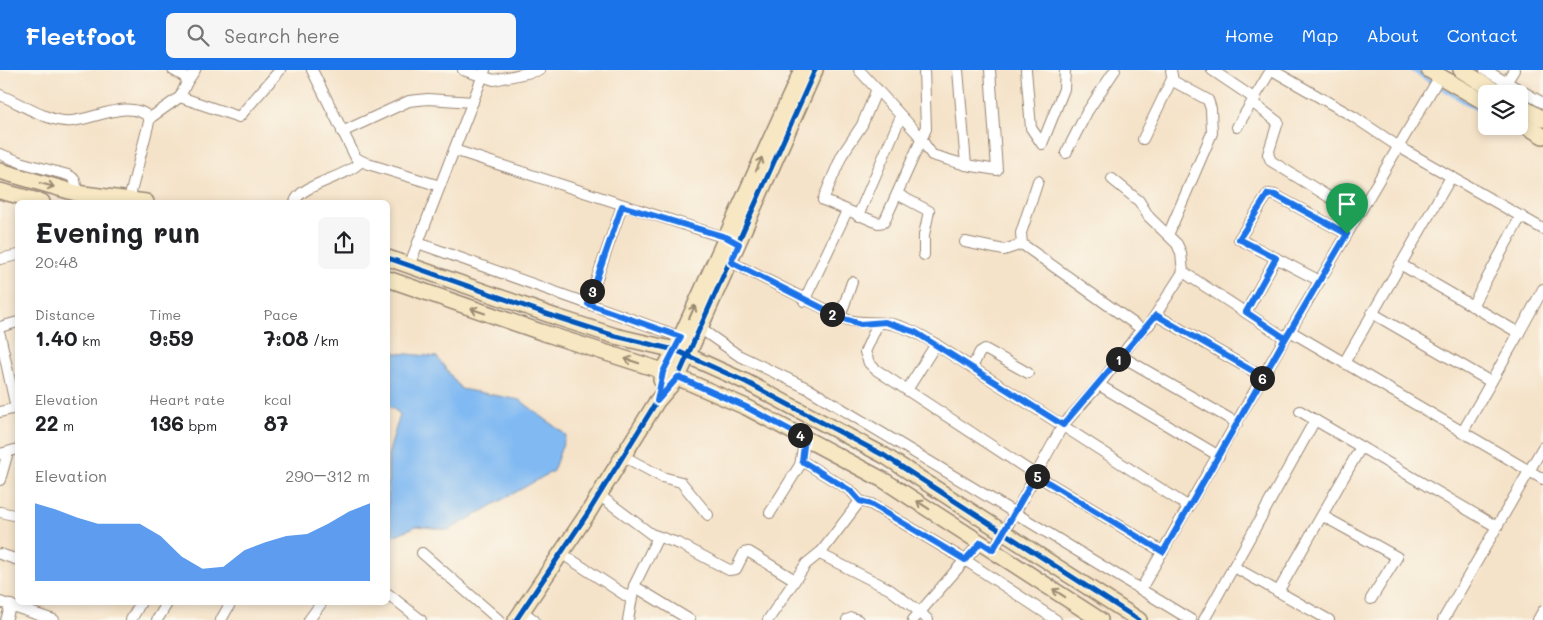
<!DOCTYPE html>
<html lang="en">
<head>
<meta charset="utf-8">
<style>
  :root { --surface:#fff; --page:#f6f6f6; --text:#202124; --muted:#757577; --accent:#1a73e8 }
  body { margin:0; font-family:Mali,sans-serif; background:var(--page); color:var(--text); height:100vh; display:flex; flex-direction:column; font-size:19px; white-space:nowrap }
  * { box-sizing:border-box; margin:0 }
  p { font-size:16px; color:var(--muted) }
  .icon { flex:none; width:28px; height:28px; fill:none; stroke:currentColor; stroke-width:2; stroke-linecap:round; stroke-linejoin:round }
  .map { position:relative; flex:1; overflow:hidden }
  .details { position:absolute; left:15px; top:130px; width:375px; height:405px; display:flex; flex-direction:column; background:var(--surface); border-radius:8px; box-shadow:0 2px 8px #0003 }
  .details>* { flex:none }
  .controls { position:absolute; left:1478px; top:15px; display:grid; gap:10px }
  .controls a { display:grid; place-items:center; width:50px; height:50px; border-radius:8px; background:var(--surface); box-shadow:0 2px 8px #0003; font-size:25px }
  .pin { position:absolute; display:grid; place-items:center; width:42px; height:42px; color:#fff; margin:-51px -21px; border-radius:50% 50% 50% 0; rotate:-45deg; box-shadow:0 0 5px #0007 }
  .pin .icon { rotate:45deg }
  .km { position:absolute; width:25px; height:25px; margin:-12px; border-radius:50%; background:#222; color:#fff; font-size:14px; line-height:25px; text-align:center }
  .round { display:grid; place-items:center; flex:none; width:52px; height:52px; border-radius:8px; background:var(--page) }
  .headline { display:flex; align-items:center; justify-content:space-between; height:85px; padding:0 20px }
  h1 { font-size:28px; font-weight:800; line-height:38px }
  .metrics { display:grid; grid-template-columns:repeat(3,1fr); gap:8px; height:85px; padding:5px 20px }
  .metrics div { display:grid; align-content:center }
  .metrics b { font-size:21px; font-weight:800 }
  .metrics small { font-size:14px; font-weight:400 }
  .metrics p { font-size:14px }
  .chart { height:140px; padding:10px 20px }
  .chart p { display:flex; justify-content:space-between }
  .chart svg { width:100%; height:90px; margin-top:5px; fill:var(--accent); opacity:.7 }
  header { display:flex; align-items:center; gap:30px; box-sizing:border-box; height:70px; padding:0 25px; background:var(--accent); color:#fff }
  header strong { font-size:24px }
  nav { display:flex; gap:28px; margin-inline-start:auto; font-size:18px }
  .search { width:350px; height:45px; background:var(--page); display:flex; align-items:center; gap:12px; box-sizing:border-box; padding:0 18px; border-radius:8px; color:var(--muted); font-size:19px }
  .map>svg:first-child { display:block }
  .water { fill:#81baf2; stroke:#5e7288 }
  .lines { fill:none; stroke-linecap:round; stroke-linejoin:round }
  .stream { stroke:#81baf2; stroke-width:4 }
  .street-casing { stroke:#988674; stroke-width:12 }
  .secondary-casing { stroke:#988674; stroke-width:18 }
  .street { stroke:#fff; stroke-width:10 }
  .secondary { stroke:#f7e8c3; stroke-width:15 }
  .cycleway-casing { stroke:#fbf7ec; stroke-width:8 }
  .cycleway { stroke:#0057b8; stroke-width:5 }
  .oneway { stroke:#998970 }
  .route-casing { stroke:#fff; stroke-width:10 }
  .route { stroke:#1a73e8; stroke-width:6 }
</style>
</head>
<body>
<header>
<strong>Fleetfoot</strong>
<div class="search"><svg class="icon" aria-label="search" viewBox="0 0 24 24"><circle cx="10" cy="10" r="6"/><path d="M15 15l6 6"/></svg>Search here</div>
<nav><a>Home</a><a>Map</a><a>About</a><a>Contact</a></nav>
</header>
<div class="map">
<svg width="1543" height="550" viewBox="0 0 1543 550">
  <rect width="100%" height="100%" fill="#fbf7ec"/>
  <filter id="ink" filterUnits="userSpaceOnUse"><feTurbulence type="fractalNoise" baseFrequency=".02" numOctaves="2"/><feDisplacementMap in="SourceGraphic" scale="10" xChannelSelector="R" yChannelSelector="G"/><feConvolveMatrix kernelMatrix="1 2 1 2 8 2 1 2 1" color-interpolation-filters="sRGB"/></filter>
  <filter id="wash" filterUnits="userSpaceOnUse"><feTurbulence type="fractalNoise" baseFrequency=".0096" numOctaves="4" result="noise"/><feDisplacementMap in="SourceGraphic" scale="20" xChannelSelector="R" yChannelSelector="G"/><feGaussianBlur stdDeviation="1.12" result="paint"/><feColorMatrix in="noise" values="0 0 0 0 0 0 0 0 0 0 0 0 0 0 0 0 0 1.4 0 .05"/><feComposite in="paint" operator="in"/></filter>
  <g filter="url(#wash)">
    <rect width="100%" height="100%" fill="#f5e3c9"/>
    <polygon class="water" points="388,282 437,287 461,319 520,330 566,365 553,401 449,460 417,456 388,468 388,385 400,344 388,335"/>
    <g class="lines">
      <g class="stream">
        <polyline points="1412,0 1486,44"/>
        <polyline points="1507,56 1543,77"/>
      </g>
    </g>
  </g>
  <g filter="url(#ink)">
    <g class="lines">
      <g class="street-casing">
        <g id="street">
          <polyline points="312,0 356,88 368,94 440,116"/>
          <polyline points="463,0 494,10 540,0"/>
          <polyline points="859,0 917,63 932,85 966,95 997,100 990,0"/>
          <polyline points="958,0 966,95"/>
          <polyline points="1026,0 1031,58 1042,74"/>
          <polyline points="1212,0 1255,29"/>
          <polyline points="1272,0 1354,47 1399,77 1543,159"/>
          <polyline points="1485,0 1543,33"/>
          <polyline points="1440,6 1290,261 1543,409"/>
          <polyline points="187,12 195,0"/>
          <polyline points="1504,16 1514,0"/>
          <polyline points="877,19 862,55 842,85 823,130 878,153 884,152 886,148 926,59 924,0"/>
          <path d="M0,25C20,33 51,54 72,51C95,49 131,28 150,48L180,27L187,12L185,7L173,0"/>
          <polyline points="180,27 239,47 280,0"/>
          <polyline points="1253,33 1278,52 1268,84 1271,91 1358,145"/>
          <polyline points="1237,57 1271,0"/>
          <polyline points="342,62 409,31 428,29 473,32"/>
          <polyline points="1143,69 1172,9"/>
          <polyline points="1042,74 1064,19 1065,0"/>
          <polyline points="454,80 732,170"/>
          <polyline points="1066,83 1087,42 1115,0"/>
          <path d="M0,84L23,93L68,105C77,109 76,114 76,123"/>
          <polyline points="1112,109 1139,131 1149,147 1177,174 1181,183 1183,202"/>
          <polyline points="1038,111 1021,163 1022,174 1143,260"/>
          <polyline points="897,124 929,141 924,165 924,185"/>
          <polyline points="129,130 150,48"/>
          <path d="M295,132C300,114 347,108 361,91"/>
          <polyline points="858,146 901,46"/>
          <polyline points="1168,165 1212,63 1211,39 1208,30 1173,11 1171,0"/>
          <polyline points="965,172 1004,180 1022,174"/>
          <polyline points="418,173 681,267"/>
          <polyline points="0,189 18,185"/>
          <path d="M731,192L845,249C861,254 869,251 884,253C899,254 913,261 926,268L1189,437"/>
          <polyline points="1400,194 1519,263 1462,363"/>
          <polyline points="409,196 485,0"/>
          <polyline points="1320,211 1239,169 1268,124 1275,125 1347,164"/>
          <polyline points="804,231 847,141"/>
          <polyline points="588,234 622,136"/>
          <polyline points="1472,236 1521,146"/>
          <polyline points="1246,242 1276,188"/>
          <polyline points="1372,243 1491,312"/>
          <polyline points="1156,245 1263,307"/>
          <polyline points="840,247 852,212"/>
          <polyline points="878,253 865,282 869,293 875,299 1036,405 1163,482"/>
          <polyline points="0,257 18,252"/>
          <polyline points="701,259 738,285 807,318 1015,443 1063,355 1099,315 1137,265 1149,255 1183,202 1285,268 1290,261"/>
          <polyline points="1519,263 1543,219"/>
          <polyline points="0,265 16,338 0,342"/>
          <polyline points="1121,286 1237,353"/>
          <polyline points="1344,293 1451,107"/>
          <polyline points="972,297 980,282 985,279 1028,303"/>
          <polyline points="1099,315 1219,386"/>
          <polyline points="907,320 936,274"/>
          <polyline points="1315,350 1497,457"/>
          <polyline points="0,384 18,379"/>
          <polyline points="623,386 662,407 681,412 708,445"/>
          <polyline points="802,391 851,421 860,431"/>
          <polyline points="0,410 8,382"/>
          <polyline points="599,425 651,464 680,474 729,500 736,499 744,483 749,482 795,510"/>
          <polyline points="0,442 18,446"/>
          <polyline points="770,443 800,395 805,368"/>
          <polyline points="1323,446 1397,487 1371,529"/>
          <polyline points="993,480 1015,443 1191,550"/>
          <polyline points="422,483 499,550"/>
          <polyline points="561,483 631,529"/>
          <polyline points="0,484 18,490"/>
          <polyline points="820,484 889,519 920,542 913,550"/>
          <polyline points="1234,497 1329,550"/>
          <polyline points="634,516 690,550"/>
          <polyline points="1141,519 1285,268"/>
          <polyline points="1278,522 1361,377"/>
          <polyline points="388,524 421,550"/>
          <polyline points="0,532 54,550"/>
          <polyline points="522,541 534,550"/>
          <polyline points="6,550 11,535"/>
          <polyline points="131,550 141,532"/>
          <polyline points="157,550 168,532"/>
          <polyline points="221,550 231,532"/>
          <polyline points="309,550 322,532"/>
          <polyline points="628,550 634,516 658,467"/>
          <polyline points="768,550 806,494 822,481 860,431 871,434 965,490 981,472"/>
          <polyline points="847,550 852,548 858,550"/>
          <polyline points="928,550 920,542 965,490 1056,550"/>
          <polyline points="1204,550 1315,350 1300,341"/>
          <polyline points="1443,550 1543,377"/>
          <polyline points="1538,550 1543,541"/>
        </g>
      </g>
      <g class="secondary-casing">
        <g id="secondary">
          <polyline points="1429,0 1486,33"/>
          <polyline points="1461,0 1500,24"/>
          <polyline points="1519,35 1543,49"/>
          <polyline points="1519,52 1543,66"/>
          <polyline points="0,101 76,123 146,132"/>
          <polyline points="0,121 42,132"/>
          <polyline points="388,188 556,247 615,266 675,280 746,312 885,386 1139,550"/>
          <polyline points="388,209 541,262 663,301 746,337 885,411 1100,550"/>
          <polyline points="661,310 663,301 675,280 802,0"/>
          <polyline points="516,550 588,443 657,331 678,307 815,0"/>
        </g>
      </g>
      <use href="#street" class="street"/>
      <use href="#secondary" class="secondary"/>
      <g class="cycleway-casing">
        <g id="cycleway">
          <polyline points="388,188 556,247 615,266 675,280 746,312 885,386 1139,550"/>
          <polyline points="516,550 588,443 657,331 678,307 815,0"/>
        </g>
      </g>
      <use href="#cycleway" class="cycleway"/>
    </g>
    <defs><path id="oneway-shaft" d="M-6 0H5M1.5-3L5.5 0L1.5 3" fill="none" stroke-width="1.6" stroke-linecap="round" stroke-linejoin="round" transform="scale(1.25)"/></defs>
    <g class="oneway">
      <use href="#oneway-shaft" transform="translate(759 94) rotate(-66)"/>
      <use href="#oneway-shaft" transform="translate(47 115) rotate(15)"/>
      <use href="#oneway-shaft" transform="translate(478 241) rotate(-161)"/>
      <use href="#oneway-shaft" transform="translate(692 242) rotate(-66)"/>
      <use href="#oneway-shaft" transform="translate(632 291) rotate(-162)"/>
      <use href="#oneway-shaft" transform="translate(923 435) rotate(-147)"/>
      <use href="#oneway-shaft" transform="translate(1059 523) rotate(-147)"/>
    </g>
  </g>
  <g class="lines" filter="url(#ink)">
    <g class="route-casing">
      <path id="route" d="M1347,164L1263,307L1156,245L1063,355L915,262L885,252L861,254L844,249L731,192L739,174L726,167L622,136L588,234L681,267L663,302L657,331L678,307L746,337L805,368L802,391L851,421L860,431L871,434L965,490L981,472L993,480L1036,405L1163,482C1204,411 1245,340 1285,268L1246,242L1276,188L1239,169L1268,124L1275,125L1347,164"/>
    </g>
    <use href="#route" class="route"/>
  </g>
</svg>
<div class="controls">
<a><svg class="icon" aria-label="layers" viewBox="0 0 24 24"><path d="M12 4l9 5-9 5-9-5zM3 14l9 5 9-5"/></svg></a>
</div>
<div class="pin" style="left:1347px;top:164px;background:#1e9e55"><svg class="icon" aria-label="arrive" viewBox="0 0 24 24"><path d="M6 21V4h12l-3 4 3 4H6"/></svg></div>
<b class="km" style="left:1118px;top:289px">1</b>
<b class="km" style="left:832px;top:244px">2</b>
<b class="km" style="left:592px;top:221px">3</b>
<b class="km" style="left:800px;top:365px">4</b>
<b class="km" style="left:1037px;top:406px">5</b>
<b class="km" style="left:1262px;top:308px">6</b>
<section class="details">
<div class="headline"><div><h1>Evening run</h1><p>20:48</p></div><a class="round"><svg class="icon" aria-label="share" viewBox="0 0 24 24"><path d="M12 15V3M7 8l5-5 5 5M5 13v7h14v-7"/></svg></a></div>
<div class="metrics">
<div><p>Distance</p><b>1.40<small> km</small></b></div>
<div><p>Time</p><b>9:59</b></div>
<div><p>Pace</p><b>7:08<small> /km</small></b></div>
</div>
<div class="metrics">
<div><p>Elevation</p><b>22<small> m</small></b></div>
<div><p>Heart rate</p><b>136<small> bpm</small></b></div>
<div><p>kcal</p><b>87</b></div>
</div>
<div class="chart"><p><span>Elevation</span>290–312 m</p>
<svg viewBox="0 0 160 44" preserveAspectRatio="none"><path d="M0 44V6L10 9L20 13L30 16L40 16L50 16L60 22L70 32L80 38L90 37L100 29L110 25L120 22L130 21L140 16L150 10L160 6V44z"/></svg>
</div>
</section>
</div>
</body>
</html>
